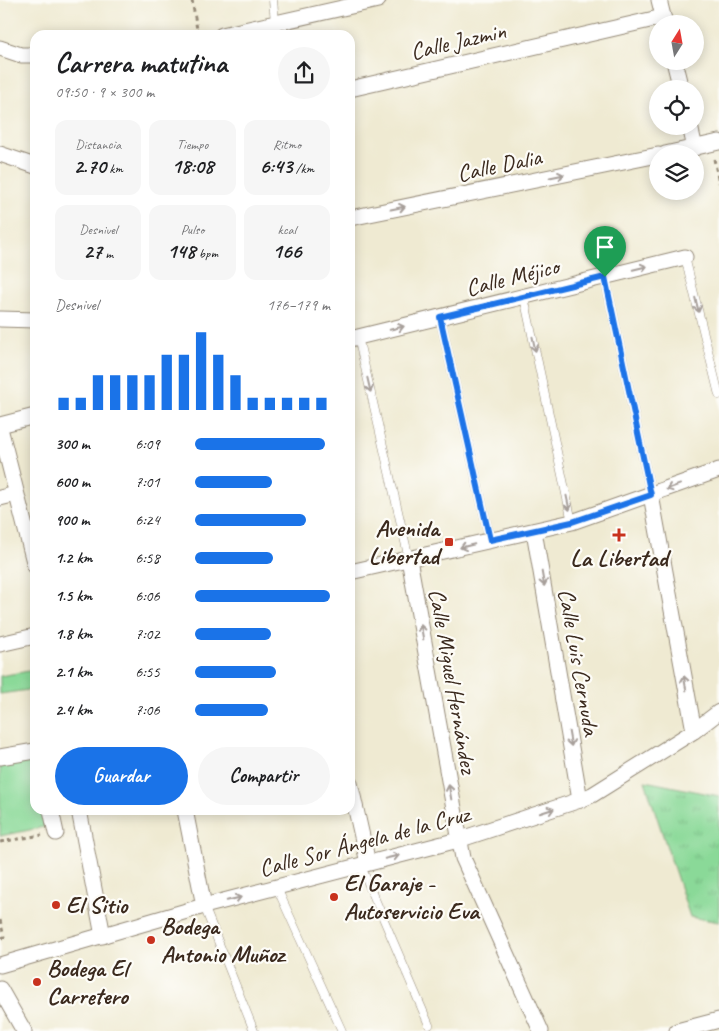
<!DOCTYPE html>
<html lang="es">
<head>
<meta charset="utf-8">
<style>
  :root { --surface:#fff; --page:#f6f6f6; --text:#202124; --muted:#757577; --accent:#1a73e8 }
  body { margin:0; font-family:Caveat,sans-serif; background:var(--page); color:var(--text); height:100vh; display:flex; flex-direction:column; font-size:19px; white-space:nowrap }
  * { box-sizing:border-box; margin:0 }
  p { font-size:16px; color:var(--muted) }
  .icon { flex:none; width:28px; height:28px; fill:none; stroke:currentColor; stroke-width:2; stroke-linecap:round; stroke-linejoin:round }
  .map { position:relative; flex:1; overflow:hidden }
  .details { position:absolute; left:30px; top:30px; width:325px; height:785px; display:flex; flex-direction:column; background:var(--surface); border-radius:15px; box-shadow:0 2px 12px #0003 }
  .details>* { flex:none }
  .needle { width:32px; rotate:11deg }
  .fabs { position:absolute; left:649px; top:15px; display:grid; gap:10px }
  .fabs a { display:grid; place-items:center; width:55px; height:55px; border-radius:50%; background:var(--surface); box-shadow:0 2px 12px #0003; font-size:25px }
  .pin { position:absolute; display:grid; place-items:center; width:42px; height:42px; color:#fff; margin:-51px -21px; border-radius:50% 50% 50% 0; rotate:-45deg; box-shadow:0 0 5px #0007 }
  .pin .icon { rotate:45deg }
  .round { display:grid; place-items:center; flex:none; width:52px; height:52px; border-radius:26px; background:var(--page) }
  .summary { display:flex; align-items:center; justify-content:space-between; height:85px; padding:0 25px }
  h1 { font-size:28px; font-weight:800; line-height:38px }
  .figures { display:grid; grid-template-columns:repeat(3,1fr); gap:8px; height:85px; padding:5px 25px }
  .figures div { display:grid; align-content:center; border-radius:12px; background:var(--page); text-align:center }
  .figures b { font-size:21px; font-weight:800 }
  .figures small { font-size:14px; font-weight:400 }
  .figures p { font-size:14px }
  .chart { height:140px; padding:10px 25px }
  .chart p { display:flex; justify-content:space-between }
  .chart svg { width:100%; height:90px; margin-top:5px; stroke:var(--accent); stroke-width:6 }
  .button { display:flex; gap:10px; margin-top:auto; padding:10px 25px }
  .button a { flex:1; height:58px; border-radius:30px; background:var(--accent); color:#fff; font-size:20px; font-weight:800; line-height:58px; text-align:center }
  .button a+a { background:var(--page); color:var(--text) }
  ul { padding:0 25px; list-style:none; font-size:16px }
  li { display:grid; grid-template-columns:80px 60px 1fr; align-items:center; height:38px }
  li i { height:12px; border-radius:6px; background:var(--accent) }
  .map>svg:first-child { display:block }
  .grass { fill:url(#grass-tufts); stroke:#62825b }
  .green { fill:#8ad998; stroke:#62825b }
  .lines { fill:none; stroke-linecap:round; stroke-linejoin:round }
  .lane-casing { stroke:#958a78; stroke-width:9 }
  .street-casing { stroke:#958a78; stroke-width:17 }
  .path { stroke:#958a78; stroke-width:3; stroke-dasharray:4 4; stroke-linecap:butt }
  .lane { stroke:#fff; stroke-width:8 }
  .street { stroke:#fff; stroke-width:15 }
  .oneway { stroke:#a79f9a }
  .route-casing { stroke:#fff; stroke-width:10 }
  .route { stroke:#1a73e8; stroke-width:6 }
  .poi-dot { fill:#c8321e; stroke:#fdfcf7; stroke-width:2 }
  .labels { text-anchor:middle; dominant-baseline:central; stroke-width:4.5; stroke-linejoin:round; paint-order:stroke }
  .street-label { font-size:24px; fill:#3b2a1e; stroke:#fdfcf7 }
  .poi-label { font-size:24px; font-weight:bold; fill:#3b2a1e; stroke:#fdfcf7; text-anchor:start }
</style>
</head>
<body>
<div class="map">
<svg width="719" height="1031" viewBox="0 0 719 1031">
  <defs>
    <pattern id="grass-tufts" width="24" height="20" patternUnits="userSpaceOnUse" patternTransform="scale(1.25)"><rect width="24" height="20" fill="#8ad998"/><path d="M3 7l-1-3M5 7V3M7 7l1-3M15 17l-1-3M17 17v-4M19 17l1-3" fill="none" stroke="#78ba83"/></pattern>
  </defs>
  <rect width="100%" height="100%" fill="#fdfcf7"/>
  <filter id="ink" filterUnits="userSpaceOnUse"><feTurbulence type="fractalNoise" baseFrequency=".02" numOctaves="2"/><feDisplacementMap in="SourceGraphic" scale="10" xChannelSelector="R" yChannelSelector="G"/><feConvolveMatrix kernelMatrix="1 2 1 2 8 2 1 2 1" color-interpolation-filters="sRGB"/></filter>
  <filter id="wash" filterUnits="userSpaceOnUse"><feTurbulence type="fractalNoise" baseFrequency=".0096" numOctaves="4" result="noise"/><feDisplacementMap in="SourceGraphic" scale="20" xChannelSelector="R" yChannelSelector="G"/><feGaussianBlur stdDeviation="1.12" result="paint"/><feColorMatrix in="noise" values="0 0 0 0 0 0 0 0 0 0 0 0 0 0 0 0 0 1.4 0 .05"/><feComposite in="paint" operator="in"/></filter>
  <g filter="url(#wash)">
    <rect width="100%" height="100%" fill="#efead2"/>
    <polygon class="grass" points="645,781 719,796 719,922 690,917"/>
    <g class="green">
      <polygon points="35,670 35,689 0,694 0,676"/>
      <polygon points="35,755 35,810 46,810 49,826 0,836 0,761"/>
    </g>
  </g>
  <g filter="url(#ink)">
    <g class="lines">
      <g class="lane-casing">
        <g id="lane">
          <polyline points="273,0 275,22"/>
          <polyline points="685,257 719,395"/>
          <polyline points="605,277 651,495"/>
          <polyline points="524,297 572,522"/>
          <polyline points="440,317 490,540"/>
          <polyline points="358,337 409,559"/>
          <polyline points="360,864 429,1025"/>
          <polyline points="277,888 342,1031"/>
          <polyline points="204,906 254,1031"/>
        </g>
      </g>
      <g class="street-casing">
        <g id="street">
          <polyline points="659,0 665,24"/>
          <polyline points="222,35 378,0"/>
          <polyline points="0,48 21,55 35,55"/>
          <polyline points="674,61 681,89"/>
          <polyline points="350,89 663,17"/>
          <polyline points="690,126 695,148"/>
          <polyline points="0,154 35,166"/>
          <polyline points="665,154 719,142"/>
          <polyline points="350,218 658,155"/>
          <polyline points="0,319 35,320"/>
          <polyline points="350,339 685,257"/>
          <polyline points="0,425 35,416"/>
          <polyline points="0,428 35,566"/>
          <polyline points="651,495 694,731"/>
          <polyline points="0,498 16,494"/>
          <polyline points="534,531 580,800"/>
          <polyline points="409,559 463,858 541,1031"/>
          <polyline points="350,572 572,522 719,470"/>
          <polyline points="0,644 35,636"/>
          <polyline points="0,757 35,751"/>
          <polyline points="350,783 368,863"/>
          <polyline points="51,810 56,833"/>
          <polyline points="79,810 103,936"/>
          <polyline points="185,810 204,906"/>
          <polyline points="0,965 204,906 458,840 580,800 592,795 694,731 719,712"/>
          <polyline points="0,989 24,1031"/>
          <polyline points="677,1031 719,1020"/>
        </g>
      </g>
      <g class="path">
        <polyline points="192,0 198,35"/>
        <polyline points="714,159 719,183"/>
        <polyline points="0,842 42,835"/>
        <polyline points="0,920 4,937 0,939"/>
      </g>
      <use href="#lane" class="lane"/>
      <use href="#street" class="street"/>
    </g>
    <defs><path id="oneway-shaft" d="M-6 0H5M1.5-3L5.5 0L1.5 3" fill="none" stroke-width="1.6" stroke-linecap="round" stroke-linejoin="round" transform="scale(1.25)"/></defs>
    <g class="oneway">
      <use href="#oneway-shaft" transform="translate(557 176) rotate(-12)"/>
      <use href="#oneway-shaft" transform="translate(398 208) rotate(-12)"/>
      <use href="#oneway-shaft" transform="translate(640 268) rotate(-14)"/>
      <use href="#oneway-shaft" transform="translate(697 305) rotate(76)"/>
      <use href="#oneway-shaft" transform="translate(397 328) rotate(-14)"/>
      <use href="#oneway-shaft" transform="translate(534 344) rotate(78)"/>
      <use href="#oneway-shaft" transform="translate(369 385) rotate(77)"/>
      <use href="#oneway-shaft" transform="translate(673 487) rotate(160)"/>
      <use href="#oneway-shaft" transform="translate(568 503) rotate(78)"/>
      <use href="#oneway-shaft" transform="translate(467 546) rotate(167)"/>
      <use href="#oneway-shaft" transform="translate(543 579) rotate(80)"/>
      <use href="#oneway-shaft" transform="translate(422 632) rotate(-100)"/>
      <use href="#oneway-shaft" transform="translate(685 683) rotate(-100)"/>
      <use href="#oneway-shaft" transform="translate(570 739) rotate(80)"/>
      <use href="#oneway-shaft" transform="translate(450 792) rotate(-100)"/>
      <use href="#oneway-shaft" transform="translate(547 811) rotate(-18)"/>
      <use href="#oneway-shaft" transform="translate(392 857) rotate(-14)"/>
      <use href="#oneway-shaft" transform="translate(234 899) rotate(-14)"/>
    </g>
  </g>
  <g class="lines" filter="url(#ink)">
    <g class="route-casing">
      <polygon id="route" points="605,277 651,495 572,522 490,540 440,317"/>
    </g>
    <use href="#route" class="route"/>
  </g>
  <g class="poi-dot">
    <path d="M616.5 527.5h5v5h5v5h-5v5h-5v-5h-5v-5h5z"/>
    <rect x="444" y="537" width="10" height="10" rx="2.5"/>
    <circle cx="334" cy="897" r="5"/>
    <circle cx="56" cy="905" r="5"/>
    <circle cx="151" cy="940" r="5"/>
    <circle cx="37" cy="982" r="5"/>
  </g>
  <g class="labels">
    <g class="street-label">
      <text transform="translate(458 41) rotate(-13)">Calle Jazmin</text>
      <text transform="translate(499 165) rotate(-12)">Calle Dalia</text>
      <text transform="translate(512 277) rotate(-14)">Calle Méjico</text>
      <text transform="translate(579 662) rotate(80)">Calle Luis Cernuda</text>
      <text transform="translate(453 681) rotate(80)">Calle Miguel Hernández</text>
      <text transform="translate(364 841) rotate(-15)">Calle Sor Ángela de la Cruz</text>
    </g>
    <g class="poi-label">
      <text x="439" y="528" text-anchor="end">Avenida<tspan x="439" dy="28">Libertad</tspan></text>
      <text x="619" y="558" text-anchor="middle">La Libertad</text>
      <text x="344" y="883">El Garaje -<tspan x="344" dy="28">Autoservicio Eva</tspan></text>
      <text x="66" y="905">El Sitio</text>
      <text x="161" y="926">Bodega<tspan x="161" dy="28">Antonio Muñoz</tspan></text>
      <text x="47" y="968">Bodega El<tspan x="47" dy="28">Carretero</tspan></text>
    </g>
  </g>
</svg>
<div class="fabs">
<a><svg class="needle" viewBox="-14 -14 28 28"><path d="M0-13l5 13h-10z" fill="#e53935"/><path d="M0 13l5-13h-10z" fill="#757577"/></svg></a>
<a><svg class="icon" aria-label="locate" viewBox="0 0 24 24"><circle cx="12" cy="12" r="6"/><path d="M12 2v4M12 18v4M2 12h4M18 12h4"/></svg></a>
<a><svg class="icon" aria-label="layers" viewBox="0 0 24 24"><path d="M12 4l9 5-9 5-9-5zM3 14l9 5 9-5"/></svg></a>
</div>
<div class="pin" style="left:605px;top:277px;background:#1e9e55"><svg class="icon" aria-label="arrive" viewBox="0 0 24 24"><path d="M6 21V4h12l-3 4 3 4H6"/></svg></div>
<section class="details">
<div class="summary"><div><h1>Carrera matutina</h1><p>09:50 · 9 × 300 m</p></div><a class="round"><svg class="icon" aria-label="share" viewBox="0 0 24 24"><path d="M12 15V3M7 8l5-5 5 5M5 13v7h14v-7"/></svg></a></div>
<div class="figures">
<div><p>Distancia</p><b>2.70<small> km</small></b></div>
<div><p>Tiempo</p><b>18:08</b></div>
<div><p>Ritmo</p><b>6:43<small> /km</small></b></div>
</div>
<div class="figures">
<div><p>Desnivel</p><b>27<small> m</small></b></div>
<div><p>Pulso</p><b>148<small> bpm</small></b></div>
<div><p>kcal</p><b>166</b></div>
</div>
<div class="chart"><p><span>Desnivel</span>176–179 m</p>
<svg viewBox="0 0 160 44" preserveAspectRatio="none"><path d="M5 44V38M15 44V38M25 44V27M35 44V27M45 44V27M55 44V27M65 44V17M75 44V17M85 44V6M95 44V17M105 44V27M115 44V38M125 44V38M135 44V38M145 44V38M155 44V38"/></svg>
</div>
<ul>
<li><b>300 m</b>6:09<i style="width:96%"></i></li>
<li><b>600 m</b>7:01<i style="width:57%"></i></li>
<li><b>900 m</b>6:24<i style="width:82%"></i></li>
<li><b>1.2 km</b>6:58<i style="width:58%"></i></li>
<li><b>1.5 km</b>6:06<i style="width:100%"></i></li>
<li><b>1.8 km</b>7:02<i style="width:56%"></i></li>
<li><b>2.1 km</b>6:55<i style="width:60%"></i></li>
<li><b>2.4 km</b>7:06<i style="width:54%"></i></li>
</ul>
<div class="button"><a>Guardar</a><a>Compartir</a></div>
</section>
</div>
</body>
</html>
